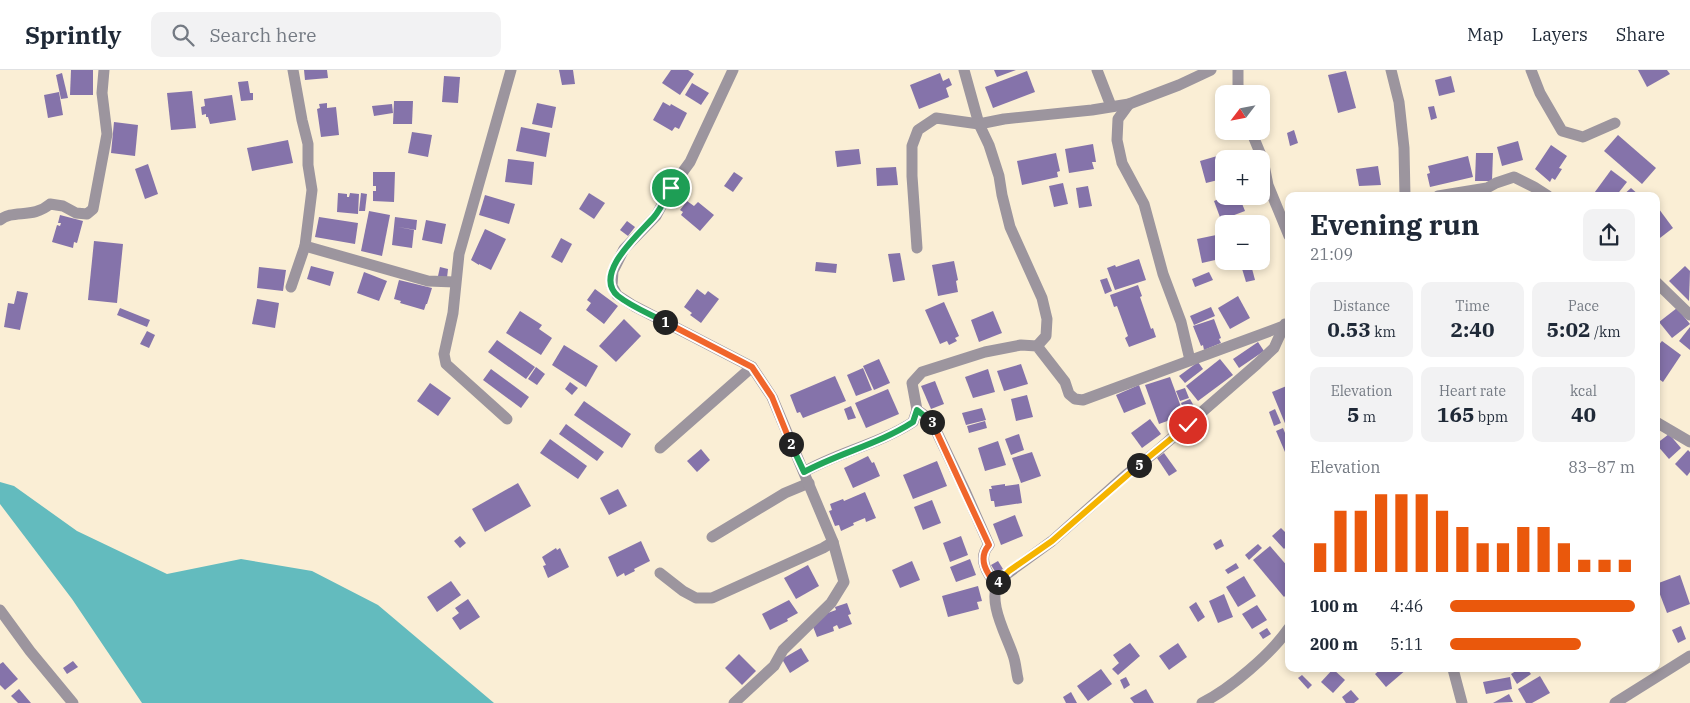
<!DOCTYPE html>
<html lang="en">
<head>
<meta charset="utf-8">
<style>
  :root { --surface:#fff; --page:#f2f2f3; --text:#1f2937; --muted:#747a83; --line:#e0e1e3; --accent:#ea580c }
  body { margin:0; font-family:"IBM Plex Serif",serif; background:var(--page); color:var(--text); height:100vh; display:flex; flex-direction:column; font-size:19px; white-space:nowrap }
  * { box-sizing:border-box; margin:0 }
  p { font-size:16px; color:var(--muted) }
  .icon { flex:none; width:28px; height:28px; fill:none; stroke:currentColor; stroke-width:2; stroke-linecap:round; stroke-linejoin:round }
  .map { position:relative; flex:1; overflow:hidden }
  .side { position:absolute; left:1285px; top:122px; width:375px; height:480px; display:flex; flex-direction:column; background:var(--surface); border-radius:10px; box-shadow:0 2px 8px #0003 }
  .side>* { flex:none }
  .needle { width:32px; rotate:238deg }
  .fabs { position:absolute; left:1215px; top:15px; display:grid; gap:10px }
  .fabs a { display:grid; place-items:center; width:55px; height:55px; border-radius:10px; background:var(--surface); box-shadow:0 2px 8px #0003; font-size:25px }
  .pin { position:absolute; display:grid; place-items:center; width:42px; height:42px; color:#fff; margin:-21px; border:2px solid #fff; border-radius:50%; box-shadow:0 1px 5px #0007 }
  .km { position:absolute; width:25px; height:25px; margin:-12px; border-radius:50%; background:#222; color:#fff; font-size:14px; line-height:25px; text-align:center }
  .round { display:grid; place-items:center; flex:none; width:52px; height:52px; border-radius:10px; background:var(--page) }
  .headline { display:flex; align-items:center; justify-content:space-between; height:85px; padding:0 25px }
  h1 { font-size:28px; font-weight:700; line-height:38px }
  .metrics { display:grid; grid-template-columns:repeat(3,1fr); gap:8px; height:85px; padding:5px 25px }
  .metrics div { display:grid; align-content:center; border-radius:10px; background:var(--page); text-align:center }
  .metrics b { font-size:21px; font-weight:700 }
  .metrics small { font-size:14px; font-weight:400 }
  .metrics p { font-size:14px }
  .chart { height:140px; padding:10px 25px }
  .chart p { display:flex; justify-content:space-between }
  .chart svg { width:100%; height:90px; margin-top:5px; stroke:var(--accent); stroke-width:6 }
  ul { padding:0 25px; list-style:none; font-size:16px }
  li { display:grid; grid-template-columns:80px 60px 1fr; align-items:center; height:38px }
  li i { height:12px; border-radius:6px; background:var(--accent) }
  header { display:flex; align-items:center; gap:30px; box-sizing:border-box; height:70px; padding:0 25px; background:var(--surface); border-bottom:1px solid var(--line) }
  header strong { font-size:24px }
  nav { display:flex; gap:28px; margin-inline-start:auto; font-size:18px }
  .search { width:350px; height:45px; background:var(--page); display:flex; align-items:center; gap:12px; box-sizing:border-box; padding:0 18px; border-radius:10px; color:var(--muted); font-size:19px }
  .map>svg:first-child { display:block }
  .water { fill:#63bbbe }
  .building { fill:#8573aa }
  .lines { fill:none; stroke-linecap:round; stroke-linejoin:round }
  .minor { stroke:#9c959e; stroke-width:11 }
  .split-1-casing { stroke:#fff; stroke-width:10 }
  .split-2-casing { stroke:#fff; stroke-width:10 }
  .split-3-casing { stroke:#fff; stroke-width:10 }
  .split-4-casing { stroke:#fff; stroke-width:10 }
  .split-5-casing { stroke:#fff; stroke-width:10 }
  .split-6-casing { stroke:#fff; stroke-width:10 }
  .split-1 { stroke:#22a559; stroke-width:6 }
  .split-2 { stroke:#f0652b; stroke-width:6 }
  .split-3 { stroke:#22a559; stroke-width:6 }
  .split-4 { stroke:#f0652b; stroke-width:6 }
  .split-5 { stroke:#f5b400; stroke-width:6 }
  .split-6 { stroke:#f5b400; stroke-width:6 }
</style>
</head>
<body>
<header>
<strong>Sprintly</strong>
<div class="search"><svg class="icon" aria-label="search" viewBox="0 0 24 24"><circle cx="10" cy="10" r="6"/><path d="M15 15l6 6"/></svg>Search here</div>
<nav><a>Map</a><a>Layers</a><a>Share</a></nav>
</header>
<div class="map">
<svg width="1690" height="633" viewBox="0 0 1690 633">
  <rect width="100%" height="100%" fill="#faeed5"/>
  <polygon class="water" points="0,412 14,416 77,461 167,504 241,489 312,501 378,535 494,633 142,633 72,529 0,434"/>
  <g class="building">
    <polygon points="71,0 93,0 93,25 70,25"/>
    <polygon points="304,0 327,0 328,8 305,10"/>
    <polygon points="559,0 573,0 575,14 562,15"/>
    <polygon points="671,0 688,0 694,4 680,25 662,13"/>
    <polygon points="994,0 1016,0 997,7"/>
    <polygon points="1638,0 1667,0 1670,4 1647,17"/>
    <polygon points="1027,1 1035,22 993,38 985,17"/>
    <polygon points="1346,1 1356,38 1338,43 1328,5"/>
    <polygon points="62,3 68,28 61,29 56,5"/>
    <polygon points="940,3 943,11 949,8 952,15 946,18 949,27 919,39 910,15"/>
    <polygon points="444,6 460,7 458,33 442,32"/>
    <polygon points="1451,6 1455,22 1439,26 1435,10"/>
    <polygon points="248,11 250,23 253,23 253,30 241,31 238,12"/>
    <polygon points="692,13 709,23 701,35 685,25"/>
    <polygon points="192,21 196,58 171,60 167,23"/>
    <polygon points="59,22 63,45 48,48 44,25"/>
    <polygon points="232,25 236,50 210,54 208,47 206,47 206,44 202,45 201,37 205,36 204,29"/>
    <polygon points="394,31 413,31 412,54 393,54"/>
    <polygon points="663,32 670,36 671,34 687,43 679,59 675,57 672,61 653,50"/>
    <polygon points="327,33 327,38 336,37 339,65 321,67 317,39 320,38 319,34"/>
    <polygon points="537,33 556,37 552,58 532,54"/>
    <polygon points="392,34 393,43 374,46 372,36"/>
    <polygon points="1434,36 1437,48 1431,50 1428,37"/>
    <polygon points="114,52 138,55 135,86 111,83"/>
    <polygon points="521,57 550,63 546,87 516,81"/>
    <polygon points="1294,60 1298,73 1290,76 1287,63"/>
    <polygon points="412,62 432,65 428,87 408,83"/>
    <polygon points="1618,65 1656,98 1642,114 1604,81"/>
    <polygon points="288,70 293,93 252,101 247,78"/>
    <polygon points="1518,71 1523,90 1502,96 1497,77"/>
    <polygon points="1093,74 1096,92 1092,92 1094,99 1069,103 1065,79"/>
    <polygon points="1551,75 1567,86 1559,98 1562,99 1555,110 1552,108 1550,112 1535,99"/>
    <polygon points="859,79 861,94 837,97 835,81"/>
    <polygon points="1231,82 1233,89 1224,89 1224,106 1217,108 1218,110 1206,113 1200,91"/>
    <polygon points="1056,83 1060,101 1057,102 1058,107 1022,115 1017,91"/>
    <polygon points="1476,83 1493,83 1492,111 1475,111"/>
    <polygon points="1468,86 1473,107 1430,117 1427,104 1430,103 1428,96"/>
    <polygon points="508,89 534,92 532,115 505,112"/>
    <polygon points="148,94 158,124 145,129 135,99"/>
    <polygon points="1378,96 1381,115 1359,116 1356,99"/>
    <polygon points="896,97 898,115 877,116 876,98"/>
    <polygon points="1611,100 1627,112 1616,126 1592,126"/>
    <polygon points="373,102 395,102 394,132 373,131 373,121 376,121 376,116 373,116"/>
    <polygon points="734,102 743,108 733,122 724,116"/>
    <polygon points="1063,113 1068,134 1054,137 1049,116"/>
    <polygon points="1088,116 1092,136 1079,138 1076,118"/>
    <polygon points="1631,118 1640,126 1622,126"/>
    <polygon points="1324,122 1324,126 1302,126 1302,123"/>
    <polygon points="338,123 347,124 347,127 349,127 350,123 359,124 358,144 337,142"/>
    <polygon points="361,123 367,124 365,141 359,141"/>
    <polygon points="589,123 605,133 594,149 579,139"/>
    <polygon points="1224,124 1224,126 1239,126 1245,141 1221,150 1214,131 1221,128 1220,125"/>
    <polygon points="485,125 515,134 509,154 479,145"/>
    <polygon points="687,131 694,136 698,132 714,145 700,161 681,145 683,142 680,140"/>
    <polygon points="1656,135 1673,158 1656,171"/>
    <polygon points="369,141 390,145 382,186 361,181"/>
    <polygon points="60,145 83,151 77,173 74,172 73,178 52,172 57,155 60,156 61,153 58,153"/>
    <polygon points="319,147 358,153 355,174 315,167"/>
    <polygon points="395,147 417,150 416,160 398,157 414,160 412,178 392,175"/>
    <polygon points="426,150 446,154 442,174 422,170"/>
    <polygon points="627,151 635,157 628,166 620,160"/>
    <polygon points="485,159 506,169 491,200 479,194 479,195 471,190"/>
    <polygon points="1221,164 1224,177 1224,188 1202,193 1197,169"/>
    <polygon points="561,168 572,174 562,193 551,187"/>
    <polygon points="94,171 123,174 117,233 88,230"/>
    <polygon points="900,183 905,210 893,212 888,184"/>
    <polygon points="1139,189 1146,210 1115,220 1107,198 1115,195 1116,197"/>
    <polygon points="954,191 958,210 956,211 958,222 938,226 932,195"/>
    <polygon points="1243,191 1250,191 1255,210 1246,212 1240,192"/>
    <polygon points="816,192 837,194 836,203 815,201"/>
    <polygon points="311,196 334,202 330,216 307,209"/>
    <polygon points="1685,196 1690,201 1689,231 1669,211"/>
    <polygon points="259,197 286,200 283,221 257,218"/>
    <polygon points="440,197 448,199 447,208 438,206"/>
    <polygon points="364,202 387,211 379,231 357,223"/>
    <polygon points="1209,202 1213,210 1195,217 1192,209"/>
    <polygon points="1107,208 1112,221 1105,224 1100,210"/>
    <polygon points="399,210 432,218 427,234 426,234 424,240 400,233 401,231 394,229"/>
    <polygon points="1138,215 1142,226 1140,227 1151,259 1153,258 1156,267 1129,277 1125,268 1128,266 1117,236 1114,237 1110,225"/>
    <polygon points="595,219 618,236 604,254 586,240 591,233 587,230"/>
    <polygon points="697,219 705,225 708,221 719,229 701,253 690,245 692,243 684,237"/>
    <polygon points="17,221 28,223 20,260 4,257 8,233 14,234"/>
    <polygon points="1238,226 1250,248 1230,259 1218,238"/>
    <polygon points="257,229 279,233 275,258 252,254"/>
    <polygon points="944,232 959,266 955,268 957,271 949,275 947,271 940,274 925,240"/>
    <polygon points="1211,237 1215,246 1194,255 1190,246"/>
    <polygon points="120,238 150,250 147,257 117,245"/>
    <polygon points="1677,238 1690,254 1672,268 1659,252"/>
    <polygon points="520,241 542,255 539,259 552,268 541,285 506,263"/>
    <polygon points="993,241 1002,263 979,272 971,250"/>
    <polygon points="624,249 641,266 616,292 599,276"/>
    <polygon points="1214,249 1221,268 1219,269 1221,273 1204,280 1203,275 1201,276 1193,256"/>
    <polygon points="1690,257 1690,280 1679,271"/>
    <polygon points="147,261 155,265 149,278 140,274"/>
    <polygon points="497,270 535,297 526,309 488,282"/>
    <polygon points="1662,271 1681,285 1663,312 1656,307 1656,278"/>
    <polygon points="1258,272 1264,281 1239,298 1233,289"/>
    <polygon points="564,275 598,296 586,317 552,295"/>
    <polygon points="879,289 890,313 874,320 863,296"/>
    <polygon points="1220,289 1233,305 1198,331 1186,316"/>
    <polygon points="1198,292 1203,299 1185,313 1179,306"/>
    <polygon points="1021,294 1028,314 1004,321 997,301"/>
    <polygon points="536,297 545,304 537,315 528,309"/>
    <polygon points="863,298 872,320 856,326 847,305"/>
    <polygon points="491,299 529,327 521,338 483,310"/>
    <polygon points="988,299 995,322 973,328 965,307"/>
    <polygon points="835,306 846,331 803,348 800,342 797,343 790,325"/>
    <polygon points="1170,307 1184,345 1159,354 1145,315"/>
    <polygon points="935,311 944,334 931,339 921,316"/>
    <polygon points="570,312 578,318 572,325 565,319"/>
    <polygon points="430,313 451,328 438,346 417,331"/>
    <polygon points="1139,315 1146,334 1124,343 1116,325"/>
    <polygon points="1289,315 1289,363 1272,322"/>
    <polygon points="1185,318 1189,328 1180,331 1176,321"/>
    <polygon points="888,319 899,344 866,358 855,333"/>
    <polygon points="1027,325 1033,347 1016,351 1011,329"/>
    <polygon points="1190,329 1195,338 1185,342 1181,333"/>
    <polygon points="584,331 631,364 622,378 574,345"/>
    <polygon points="851,336 856,348 848,350 844,339"/>
    <polygon points="982,338 986,350 966,355 962,343"/>
    <polygon points="1275,339 1281,353 1274,356 1269,342"/>
    <polygon points="1150,349 1161,364 1142,378 1131,363"/>
    <polygon points="985,351 987,358 969,363 967,356"/>
    <polygon points="566,354 604,382 597,391 559,364"/>
    <polygon points="1283,358 1289,373 1289,381 1285,382 1276,361"/>
    <polygon points="1019,364 1024,380 1011,385 1005,369"/>
    <polygon points="1669,364 1681,378 1669,389 1656,374"/>
    <polygon points="550,369 587,396 578,409 540,383"/>
    <polygon points="998,371 1006,395 985,401 978,378"/>
    <polygon points="701,379 710,390 697,402 687,391"/>
    <polygon points="1688,380 1690,382 1690,402 1687,406 1675,394"/>
    <polygon points="1032,382 1041,406 1021,413 1012,388"/>
    <polygon points="1164,383 1177,401 1169,406 1157,388"/>
    <polygon points="868,386 872,393 874,392 880,406 853,418 844,398"/>
    <polygon points="937,391 947,416 913,429 903,405"/>
    <polygon points="518,413 531,436 485,462 472,439"/>
    <polygon points="1005,414 1005,416 1019,414 1022,433 995,437 994,431 991,431 989,419 992,419 991,416"/>
    <polygon points="618,419 627,436 609,445 600,428"/>
    <polygon points="865,422 876,448 866,452 865,448 853,453 854,455 841,461 839,455 835,456 829,441 832,440 830,434 843,429 844,431"/>
    <polygon points="932,430 941,453 923,460 914,437"/>
    <polygon points="1015,445 1023,466 1001,475 993,454"/>
    <polygon points="1281,458 1289,466 1289,474 1284,479 1272,466"/>
    <polygon points="460,466 466,473 460,478 454,471"/>
    <polygon points="961,466 968,485 950,492 943,473"/>
    <polygon points="1221,469 1224,476 1216,480 1213,474"/>
    <polygon points="641,471 650,491 634,499 635,501 625,506 624,503 617,507 608,487"/>
    <polygon points="1258,474 1262,478 1249,490 1245,485"/>
    <polygon points="1270,476 1289,498 1289,522 1284,527 1253,490"/>
    <polygon points="556,478 557,480 560,478 569,497 548,508 543,496 546,495 542,487"/>
    <polygon points="970,489 976,505 956,512 950,497"/>
    <polygon points="912,491 920,510 900,518 892,500"/>
    <polygon points="998,491 1003,499 996,503 991,495"/>
    <polygon points="1236,493 1239,498 1228,504 1225,500"/>
    <polygon points="808,495 819,516 796,529 784,508"/>
    <polygon points="1680,505 1690,534 1667,543 1656,514"/>
    <polygon points="1244,506 1256,526 1238,537 1226,517"/>
    <polygon points="451,511 461,525 437,542 427,527"/>
    <polygon points="978,516 982,531 977,532 979,539 948,547 942,526"/>
    <polygon points="1224,524 1233,547 1218,553 1209,531"/>
    <polygon points="468,529 480,547 460,560 452,548 459,543 455,538"/>
    <polygon points="789,530 798,543 787,549 788,551 770,560 762,544"/>
    <polygon points="1196,532 1205,547 1198,552 1189,537"/>
    <polygon points="847,533 851,544 848,545 852,554 839,559 837,555 833,557 834,561 817,567 812,554 825,544 836,540 835,537"/>
    <polygon points="1257,535 1267,550 1252,559 1242,544"/>
    <polygon points="1681,556 1686,569 1678,573 1672,560"/>
    <polygon points="1267,558 1271,564 1263,569 1259,563"/>
    <polygon points="1130,573 1140,586 1118,605 1112,599 1119,593 1113,585"/>
    <polygon points="1178,573 1187,587 1169,600 1159,586"/>
    <polygon points="801,578 809,591 790,603 782,589"/>
    <polygon points="739,584 756,601 742,615 725,598"/>
    <polygon points="73,591 78,597 67,604 63,598"/>
    <polygon points="3,592 18,609 5,620 0,615 0,594"/>
    <polygon points="1101,599 1112,614 1088,631 1077,616"/>
    <polygon points="1333,599 1345,610 1333,623 1321,612"/>
    <polygon points="1381,599 1407,599 1386,617 1375,604"/>
    <polygon points="1519,599 1527,599 1531,604 1517,614 1511,604"/>
    <polygon points="1302,605 1312,615 1308,619 1298,608"/>
    <polygon points="1540,606 1550,623 1532,633 1526,633 1518,619"/>
    <polygon points="1126,607 1130,615 1124,619 1120,610"/>
    <polygon points="1510,607 1512,619 1486,624 1483,612"/>
    <polygon points="19,619 31,633 18,633 11,626"/>
    <polygon points="1146,619 1154,633 1134,633 1130,628"/>
    <polygon points="1351,620 1359,629 1354,633 1346,633 1342,627"/>
    <polygon points="1071,622 1077,633 1066,633 1063,627"/>
    <polygon points="1509,624 1513,632 1493,633"/>
  </g>
  <g class="lines">
    <g class="minor">
      <polyline points="964,0 979,54 989,75 999,106 1002,125 1010,157 1042,228 1047,249 1046,266 1037,276"/>
      <polyline points="1097,0 1111,36"/>
      <polyline points="1238,0 1238,15 1240,24"/>
      <polyline points="1391,0 1399,32 1404,78 1405,126"/>
      <polyline points="1531,0 1540,23 1562,61 1583,67 1615,53"/>
      <polyline points="1129,34 1118,49 1117,70 1122,93 1144,134 1163,204 1181,252 1190,290"/>
      <polyline points="1251,61 1263,90 1268,115 1289,166"/>
      <polyline points="1438,126 1487,118 1496,113 1514,107 1534,117 1548,126"/>
      <path d="M0,150C13,139 33,149 50,134L63,136L76,143L87,144L93,139L107,64L102,23L104,0"/>
      <polyline points="305,176 428,211 455,212"/>
      <polyline points="917,178 912,106 912,76 918,60 936,48 979,54 1004,49 1092,40 1129,34 1179,15 1211,0"/>
      <polyline points="1656,212 1690,245"/>
      <polyline points="291,217 305,176 312,120 308,95 308,74 302,50 293,0"/>
      <path d="M917,340L931,350L966,423L989,475C977,488 987,503 996,515"/>
      <polyline points="507,349 446,294 444,284 453,243 459,184 511,0"/>
      <polyline points="1656,352 1690,372"/>
      <polyline points="660,378 752,297"/>
      <path d="M804,402C839,382 879,374 913,352L917,340L912,313L922,302L985,282L1021,275L1037,276L1065,312L1069,324L1075,329L1083,330L1289,254"/>
      <polyline points="712,467 785,423 809,413"/>
      <polyline points="660,503 683,521 696,528 712,528 823,478 833,472 772,327 752,297 634,236 617,225 612,216 613,201 624,179 656,146 671,118 690,92 733,0"/>
      <polyline points="0,540 30,581 73,633"/>
      <polyline points="1453,599 1462,633"/>
      <path d="M1018,609C1016,601 1016,593 1013,585C1007,566 985,529 1000,509L1052,471L1127,404L1157,381L1257,294L1274,278L1285,254"/>
      <polyline points="734,633 774,596 783,580 831,533 844,512 833,472"/>
      <path d="M1202,633C1230,619 1271,584 1289,558"/>
      <polyline points="1615,633 1690,586"/>
    </g>
  </g>
  <g class="lines">
    <g class="split-1-casing">
      <path id="split-1" d="M665,252C650,244 632,237 618,226C592,204 640,163 654,147C661,139 666,127 671,118"/>
    </g>
    <g class="split-2-casing">
      <polyline id="split-2" points="665,252 752,297 772,327 791,374"/>
    </g>
    <g class="split-3-casing">
      <path id="split-3" d="M791,374L804,402C839,383 879,374 913,352L917,340L932,352"/>
    </g>
    <g class="split-4-casing">
      <path id="split-4" d="M932,352L989,475C977,489 987,503 996,515L998,512"/>
    </g>
    <g class="split-5-casing">
      <polyline id="split-5" points="998,512 1009,501 1052,471 1139,395"/>
    </g>
    <g class="split-6-casing">
      <polyline id="split-6" points="1139,395 1188,355"/>
    </g>
    <use href="#split-1" class="split-1"/>
    <use href="#split-2" class="split-2"/>
    <use href="#split-3" class="split-3"/>
    <use href="#split-4" class="split-4"/>
    <use href="#split-5" class="split-5"/>
    <use href="#split-6" class="split-6"/>
  </g>
</svg>
<div class="fabs">
<a><svg class="needle" viewBox="-14 -14 28 28"><path d="M0-13l5 13h-10z" fill="#e53935"/><path d="M0 13l5-13h-10z" fill="#747a83"/></svg></a>
<a>+</a>
<a>−</a>
</div>
<div class="pin" style="left:671px;top:118px;background:#1e9e55"><svg class="icon" aria-label="arrive" viewBox="0 0 24 24"><path d="M6 21V4h12l-3 4 3 4H6"/></svg></div>
<div class="pin" style="left:1188px;top:355px;background:#d93025"><svg class="icon" aria-label="check" viewBox="0 0 24 24"><path d="M5 12l5 5 9-10"/></svg></div>
<b class="km" style="left:665px;top:252px">1</b>
<b class="km" style="left:791px;top:374px">2</b>
<b class="km" style="left:932px;top:352px">3</b>
<b class="km" style="left:998px;top:512px">4</b>
<b class="km" style="left:1139px;top:395px">5</b>
<section class="side">
<div class="headline"><div><h1>Evening run</h1><p>21:09</p></div><a class="round"><svg class="icon" aria-label="share" viewBox="0 0 24 24"><path d="M12 15V3M7 8l5-5 5 5M5 13v7h14v-7"/></svg></a></div>
<div class="metrics">
<div><p>Distance</p><b>0.53<small> km</small></b></div>
<div><p>Time</p><b>2:40</b></div>
<div><p>Pace</p><b>5:02<small> /km</small></b></div>
</div>
<div class="metrics">
<div><p>Elevation</p><b>5<small> m</small></b></div>
<div><p>Heart rate</p><b>165<small> bpm</small></b></div>
<div><p>kcal</p><b>40</b></div>
</div>
<div class="chart"><p><span>Elevation</span>83–87 m</p>
<svg viewBox="0 0 160 44" preserveAspectRatio="none"><path d="M5 44V30M15 44V14M25 44V14M35 44V6M45 44V6M55 44V6M65 44V14M75 44V22M85 44V30M95 44V30M105 44V22M115 44V22M125 44V30M135 44V38M145 44V38M155 44V38"/></svg>
</div>
<ul>
<li><b>100 m</b>4:46<i style="width:100%"></i></li>
<li><b>200 m</b>5:11<i style="width:71%"></i></li>
</ul>
</section>
</div>
</body>
</html>
